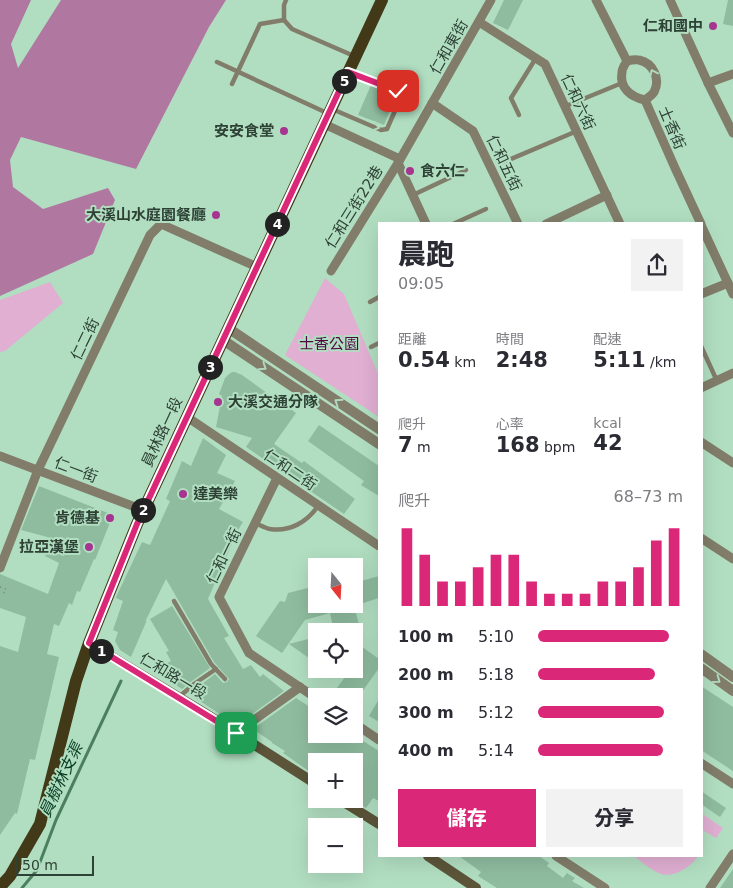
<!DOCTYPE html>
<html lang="zh-TW">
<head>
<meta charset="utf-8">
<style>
  :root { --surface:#fff; --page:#f2f2f3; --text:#2b2b33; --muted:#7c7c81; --accent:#db2777 }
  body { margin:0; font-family:"DejaVu Sans","Noto Sans TC",sans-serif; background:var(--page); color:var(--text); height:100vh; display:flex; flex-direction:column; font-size:19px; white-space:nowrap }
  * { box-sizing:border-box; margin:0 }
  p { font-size:16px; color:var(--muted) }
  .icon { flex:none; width:28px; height:28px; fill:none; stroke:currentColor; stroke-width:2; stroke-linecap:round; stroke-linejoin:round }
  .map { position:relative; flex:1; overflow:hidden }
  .sheet { position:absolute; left:378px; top:222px; width:325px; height:635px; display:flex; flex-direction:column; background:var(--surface); border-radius:0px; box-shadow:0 5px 20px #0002 }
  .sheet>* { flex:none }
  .needle { width:32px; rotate:162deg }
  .tools { position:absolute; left:308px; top:558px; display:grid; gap:10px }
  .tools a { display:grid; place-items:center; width:55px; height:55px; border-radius:0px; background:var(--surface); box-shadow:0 5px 20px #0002; font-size:25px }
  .scale { position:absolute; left:15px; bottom:12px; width:79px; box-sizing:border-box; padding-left:5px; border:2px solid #2e4135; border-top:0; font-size:14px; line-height:18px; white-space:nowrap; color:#2e4135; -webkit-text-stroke:4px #b1dec1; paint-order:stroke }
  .pin { position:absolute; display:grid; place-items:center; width:42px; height:42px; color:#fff; margin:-21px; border-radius:10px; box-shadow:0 2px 8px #0006 }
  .km { position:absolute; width:25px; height:25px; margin:-12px; border-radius:50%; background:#222; color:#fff; font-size:14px; line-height:25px; text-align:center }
  .round { display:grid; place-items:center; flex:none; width:52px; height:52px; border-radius:0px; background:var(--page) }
  .head { display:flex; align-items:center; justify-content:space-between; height:85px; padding:0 20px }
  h1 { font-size:28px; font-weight:800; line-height:38px }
  .stats { display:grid; grid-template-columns:repeat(3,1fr); gap:8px; height:85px; padding:5px 20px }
  .stats div { display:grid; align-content:center }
  .stats b { font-size:21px; font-weight:800 }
  .stats small { font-size:14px; font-weight:400 }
  .stats p { font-size:14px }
  .chart { height:140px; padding:10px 20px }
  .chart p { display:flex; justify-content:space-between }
  .chart svg { width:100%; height:90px; margin-top:5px; stroke:var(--accent); stroke-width:6 }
  .action { display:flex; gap:10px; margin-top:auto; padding:10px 20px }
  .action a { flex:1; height:58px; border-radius:0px; background:var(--accent); color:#fff; font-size:20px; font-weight:800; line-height:58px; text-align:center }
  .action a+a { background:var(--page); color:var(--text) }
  ul { padding:0 20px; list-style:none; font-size:16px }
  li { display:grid; grid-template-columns:80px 60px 1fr; align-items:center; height:38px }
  li i { height:12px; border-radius:6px; background:var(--accent) }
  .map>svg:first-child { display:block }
  .green { fill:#e0afd2 }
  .forest { fill:#b078a1 }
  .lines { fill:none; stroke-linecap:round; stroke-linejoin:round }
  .stream { stroke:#4b7f60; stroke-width:3 }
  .building { fill:#8fbc9f }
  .path { stroke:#70907b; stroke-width:2; stroke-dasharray:1 4; stroke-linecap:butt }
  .service { stroke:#817d6a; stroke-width:4.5 }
  .minor { stroke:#817d6a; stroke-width:9 }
  .tertiary { stroke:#817d6a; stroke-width:10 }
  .secondary { stroke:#5c553a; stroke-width:10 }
  .primary { stroke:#413917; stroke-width:12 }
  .oneway { stroke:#afd9bd }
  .route-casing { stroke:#fff; stroke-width:10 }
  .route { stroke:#db2777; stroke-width:6 }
  .poi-dot { fill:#a63490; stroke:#b1dec1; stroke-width:2 }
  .labels { text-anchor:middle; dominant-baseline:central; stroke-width:4; stroke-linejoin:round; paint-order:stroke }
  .poi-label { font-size:15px; font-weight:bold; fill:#2e4135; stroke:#b1dec1; text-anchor:end }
  .street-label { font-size:15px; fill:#2e4135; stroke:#b1dec1 }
  .park-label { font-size:15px; fill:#4f0842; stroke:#b1dec1 }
  .water-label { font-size:16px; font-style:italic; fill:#063d23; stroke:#b1dec1 }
</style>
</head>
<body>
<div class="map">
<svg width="733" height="888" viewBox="0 0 733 888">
  <rect width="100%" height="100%" fill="#b1dec1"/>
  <g class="green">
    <polygon points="325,278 344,294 379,376 379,417 285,355"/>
    <polygon points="50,282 63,303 5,351 0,352 0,300"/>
    <path d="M701,813L723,828L716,838L702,830C703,837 704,844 701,851Z"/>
    <path d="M634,856H698C691,867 674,878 661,874C654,872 640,861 634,856Z"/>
  </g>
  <polygon class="forest" points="0,0 31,0 11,44 18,68 61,0 226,0 209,27 136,169 21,137 10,160 13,187 43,209 108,188 115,200 93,254 0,296"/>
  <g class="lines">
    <polyline class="stream" points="22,888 37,870 56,820 121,681"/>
  </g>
  <g class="building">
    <polygon points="504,0 523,0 508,30 493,23"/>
    <polygon points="728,0 733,0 733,26 723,24"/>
    <polygon points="371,85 396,96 384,125 358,115"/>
    <polygon points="232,372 235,372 242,375 274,398 275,397 296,413 274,444 302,463 304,461 355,499 344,514 246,447 252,438 216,427 222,396 219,394 225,378 229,374"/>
    <polygon points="319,425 379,466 379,496 361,485 364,481 308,441"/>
    <polygon points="203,438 226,455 217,473 235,481 219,509 243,522 238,530 208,599 229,636 224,638 243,669 251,665 260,677 263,674 284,691 237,725 189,694 215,674 223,683 227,682 229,679 214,662 166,579 145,622 147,620 131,657 120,650 115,641 118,632 113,630 123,601 116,598 117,595 142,542 150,545 170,501 166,499 182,461 191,466"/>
    <polygon points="39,486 113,515 95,560 94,559 80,592 77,591 72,605 69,603 59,626 54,624 47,654 59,657 35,760 30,759 17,814 15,813 0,835 0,646 18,652 26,617 0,608 0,574 48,594 59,563 45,556 51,538 21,530"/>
    <polygon points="379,576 379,598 354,606 361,631 334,631 330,613 305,620 282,653 256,636 280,601 285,602 288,593 308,588 311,596 316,594 316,604 353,604 354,605 354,583"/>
    <polygon points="172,606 210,668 192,681 182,689 154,671 171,661 166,652 169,651 150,619"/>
    <polygon points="316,637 316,663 289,644"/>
    <polygon points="354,641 379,659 379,668 359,696 331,696 351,669 354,669"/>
    <polygon points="701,686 733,707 733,771 701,750"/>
    <polygon points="296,698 316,711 316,734 352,734 379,751 379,801 373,798 366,808 354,800 354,761 316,761 316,776 283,753 285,751 272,743 272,742 253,729"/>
    <polygon points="379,699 379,722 369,716"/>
    <polygon points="701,791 726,808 720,817 701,804"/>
    <polygon points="459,856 539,856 549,863 547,866 563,878 567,873 575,878 572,881 584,888 497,888 478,876 481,872"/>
    <polygon points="733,869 733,888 720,888"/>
  </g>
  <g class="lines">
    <polyline class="path" points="0,587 6,589 4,593"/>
    <g class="service">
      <polyline points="286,0 284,5 284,20 292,29 354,56"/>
      <polyline points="217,62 327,113"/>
      <polyline points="232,84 260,24 284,20"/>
      <polyline points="566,106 622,83"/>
      <polyline points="332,109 381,130 387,129 401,97 398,91 350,72"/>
      <polyline points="519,115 511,98 536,58"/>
      <polyline points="504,162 577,131"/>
      <polyline points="413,195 466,170"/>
      <polyline points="453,224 486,209"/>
      <polyline points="370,302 379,297"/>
      <polyline points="701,346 717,381"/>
      <polyline points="371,347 379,343"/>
      <path d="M255,523C260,525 265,528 270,529C290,532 307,522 318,506"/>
      <polyline points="174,601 211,664 225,679"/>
      <polyline points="179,697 194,684 216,669"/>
    </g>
    <g class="minor">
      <polyline points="596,0 627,61"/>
      <polyline points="670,0 708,83 733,133"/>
      <polyline points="479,22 545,64 620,224"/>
      <path d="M627,61C631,60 635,59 639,60C653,63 661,79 654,92C652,95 648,98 645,100"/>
      <path d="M627,61C625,64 622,68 622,72C619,88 631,97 645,100"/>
      <polyline points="708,83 733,74"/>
      <polyline points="645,100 675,168 701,224"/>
      <polyline points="432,103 473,131 518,224"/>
      <polyline points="324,124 400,159"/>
      <polyline points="398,163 426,224"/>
      <polyline points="546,224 607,195"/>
      <polyline points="701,225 733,294"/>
      <polyline points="331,271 398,163 491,0"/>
      <polyline points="701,294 728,283"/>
      <polyline points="701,388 733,373"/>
      <polyline points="187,417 379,546"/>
      <polyline points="701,442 733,463"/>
      <polyline points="0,456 143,510"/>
      <polyline points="277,478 219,597 249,653 316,698"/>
      <polyline points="701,538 733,559"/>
      <polyline points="0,568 38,470 150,235 161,224 257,267"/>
      <polyline points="354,723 379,740"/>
      <polyline points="236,733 300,687"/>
      <polyline points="701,763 733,784"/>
      <polyline points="556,856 605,888"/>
      <polyline points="710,888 733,854"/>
    </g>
    <g class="tertiary">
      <polyline points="228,328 379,429"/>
      <polyline points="223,340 379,444"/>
      <polyline points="701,654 733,677"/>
      <polyline points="701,668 733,691"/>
    </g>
    <g class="secondary">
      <polyline points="89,643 203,712 316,784"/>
      <polyline points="339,799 379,824"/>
      <polyline points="428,856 476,888"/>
    </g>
    <polyline class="primary" points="0,887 10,876 40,824 76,681 89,643 137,524 382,0"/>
  </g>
  <defs><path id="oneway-chevron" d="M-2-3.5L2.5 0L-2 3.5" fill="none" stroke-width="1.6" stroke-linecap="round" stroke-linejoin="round" transform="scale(1.25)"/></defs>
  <g class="oneway">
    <use href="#oneway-chevron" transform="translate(653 73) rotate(-115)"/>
    <use href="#oneway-chevron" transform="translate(376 127) rotate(17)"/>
    <use href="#oneway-chevron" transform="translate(263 367) rotate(34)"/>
    <use href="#oneway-chevron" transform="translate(338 402) rotate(-146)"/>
    <use href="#oneway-chevron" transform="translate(717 680) rotate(36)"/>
  </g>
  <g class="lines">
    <g class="route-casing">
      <polyline id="route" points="236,733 89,643 137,524 348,72 398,91"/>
    </g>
    <use href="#route" class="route"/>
  </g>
  <g class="poi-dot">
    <circle cx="713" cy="26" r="5"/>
    <circle cx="284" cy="131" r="5"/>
    <circle cx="410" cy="171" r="5"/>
    <circle cx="216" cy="215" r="5"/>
    <circle cx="218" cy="402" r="5"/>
    <circle cx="183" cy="494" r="5"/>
    <circle cx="110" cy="518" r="5"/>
    <circle cx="89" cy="547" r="5"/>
  </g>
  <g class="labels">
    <g class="poi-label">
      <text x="703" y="26">仁和國中</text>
      <text x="274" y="131">安安食堂</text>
      <text x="420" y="171" text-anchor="start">食六仁</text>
      <text x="206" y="215">大溪山水庭園餐廳</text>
      <text x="228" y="402" text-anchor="start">大溪交通分隊</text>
      <text x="193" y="494" text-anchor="start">達美樂</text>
      <text x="100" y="518">肯德基</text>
      <text x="79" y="547">拉亞漢堡</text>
    </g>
    <g class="street-label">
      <text transform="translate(449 47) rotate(-60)">仁和東街</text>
      <text transform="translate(578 102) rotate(65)">仁和六街</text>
      <text transform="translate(672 128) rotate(67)">士香街</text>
      <text transform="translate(504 163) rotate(64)">仁和五街</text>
      <text transform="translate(354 207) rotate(-58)">仁和三街22巷</text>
      <text transform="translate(85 339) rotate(-64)">仁二街</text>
      <text transform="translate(162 432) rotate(-65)">員林路一段</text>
      <text transform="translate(76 470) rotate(21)">仁一街</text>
      <text transform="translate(290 470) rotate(34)">仁和二街</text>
      <text transform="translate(224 556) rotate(-64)">仁和一街</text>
      <text transform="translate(173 676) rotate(31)">仁和路一段</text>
    </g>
    <g class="park-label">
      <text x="329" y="344">士香公園</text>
    </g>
    <g class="water-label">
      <text transform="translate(61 780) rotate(-65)">員樹林支渠</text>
    </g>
  </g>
</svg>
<div class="tools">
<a><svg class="needle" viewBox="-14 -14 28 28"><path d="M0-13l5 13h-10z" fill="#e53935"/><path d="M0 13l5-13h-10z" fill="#7c7c81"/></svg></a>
<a><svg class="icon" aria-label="locate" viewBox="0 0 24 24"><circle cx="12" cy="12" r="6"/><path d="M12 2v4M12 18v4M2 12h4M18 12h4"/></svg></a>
<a><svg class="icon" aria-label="layers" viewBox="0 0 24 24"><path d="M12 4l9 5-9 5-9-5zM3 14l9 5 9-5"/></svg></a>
<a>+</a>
<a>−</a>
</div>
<div class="scale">50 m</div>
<div class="pin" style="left:236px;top:733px;background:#1e9e55"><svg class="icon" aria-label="arrive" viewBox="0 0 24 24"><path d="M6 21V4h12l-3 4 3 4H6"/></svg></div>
<div class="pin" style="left:398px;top:91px;background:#d93025"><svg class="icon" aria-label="check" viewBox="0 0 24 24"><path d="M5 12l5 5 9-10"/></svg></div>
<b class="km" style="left:101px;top:651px">1</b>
<b class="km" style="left:143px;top:510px">2</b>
<b class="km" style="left:210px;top:367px">3</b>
<b class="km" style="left:277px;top:224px">4</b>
<b class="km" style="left:344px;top:81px">5</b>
<section class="sheet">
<div class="head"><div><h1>晨跑</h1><p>09:05</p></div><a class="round"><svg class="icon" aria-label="share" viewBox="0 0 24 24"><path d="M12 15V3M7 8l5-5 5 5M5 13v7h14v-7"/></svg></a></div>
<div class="stats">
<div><p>距離</p><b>0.54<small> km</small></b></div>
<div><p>時間</p><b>2:48</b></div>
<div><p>配速</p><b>5:11<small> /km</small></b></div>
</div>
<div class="stats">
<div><p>爬升</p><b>7<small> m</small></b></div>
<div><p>心率</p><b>168<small> bpm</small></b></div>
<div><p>kcal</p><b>42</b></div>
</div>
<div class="chart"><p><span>爬升</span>68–73 m</p>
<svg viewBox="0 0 160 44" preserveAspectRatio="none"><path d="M5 44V6M15 44V19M25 44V32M35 44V32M45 44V25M55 44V19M65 44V19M75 44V32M85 44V38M95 44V38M105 44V38M115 44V32M125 44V32M135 44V25M145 44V12M155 44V6"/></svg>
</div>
<ul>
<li><b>100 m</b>5:10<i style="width:90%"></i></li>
<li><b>200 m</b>5:18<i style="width:81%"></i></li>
<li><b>300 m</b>5:12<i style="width:87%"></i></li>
<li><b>400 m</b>5:14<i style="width:86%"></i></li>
</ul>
<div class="action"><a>儲存</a><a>分享</a></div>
</section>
</div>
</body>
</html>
